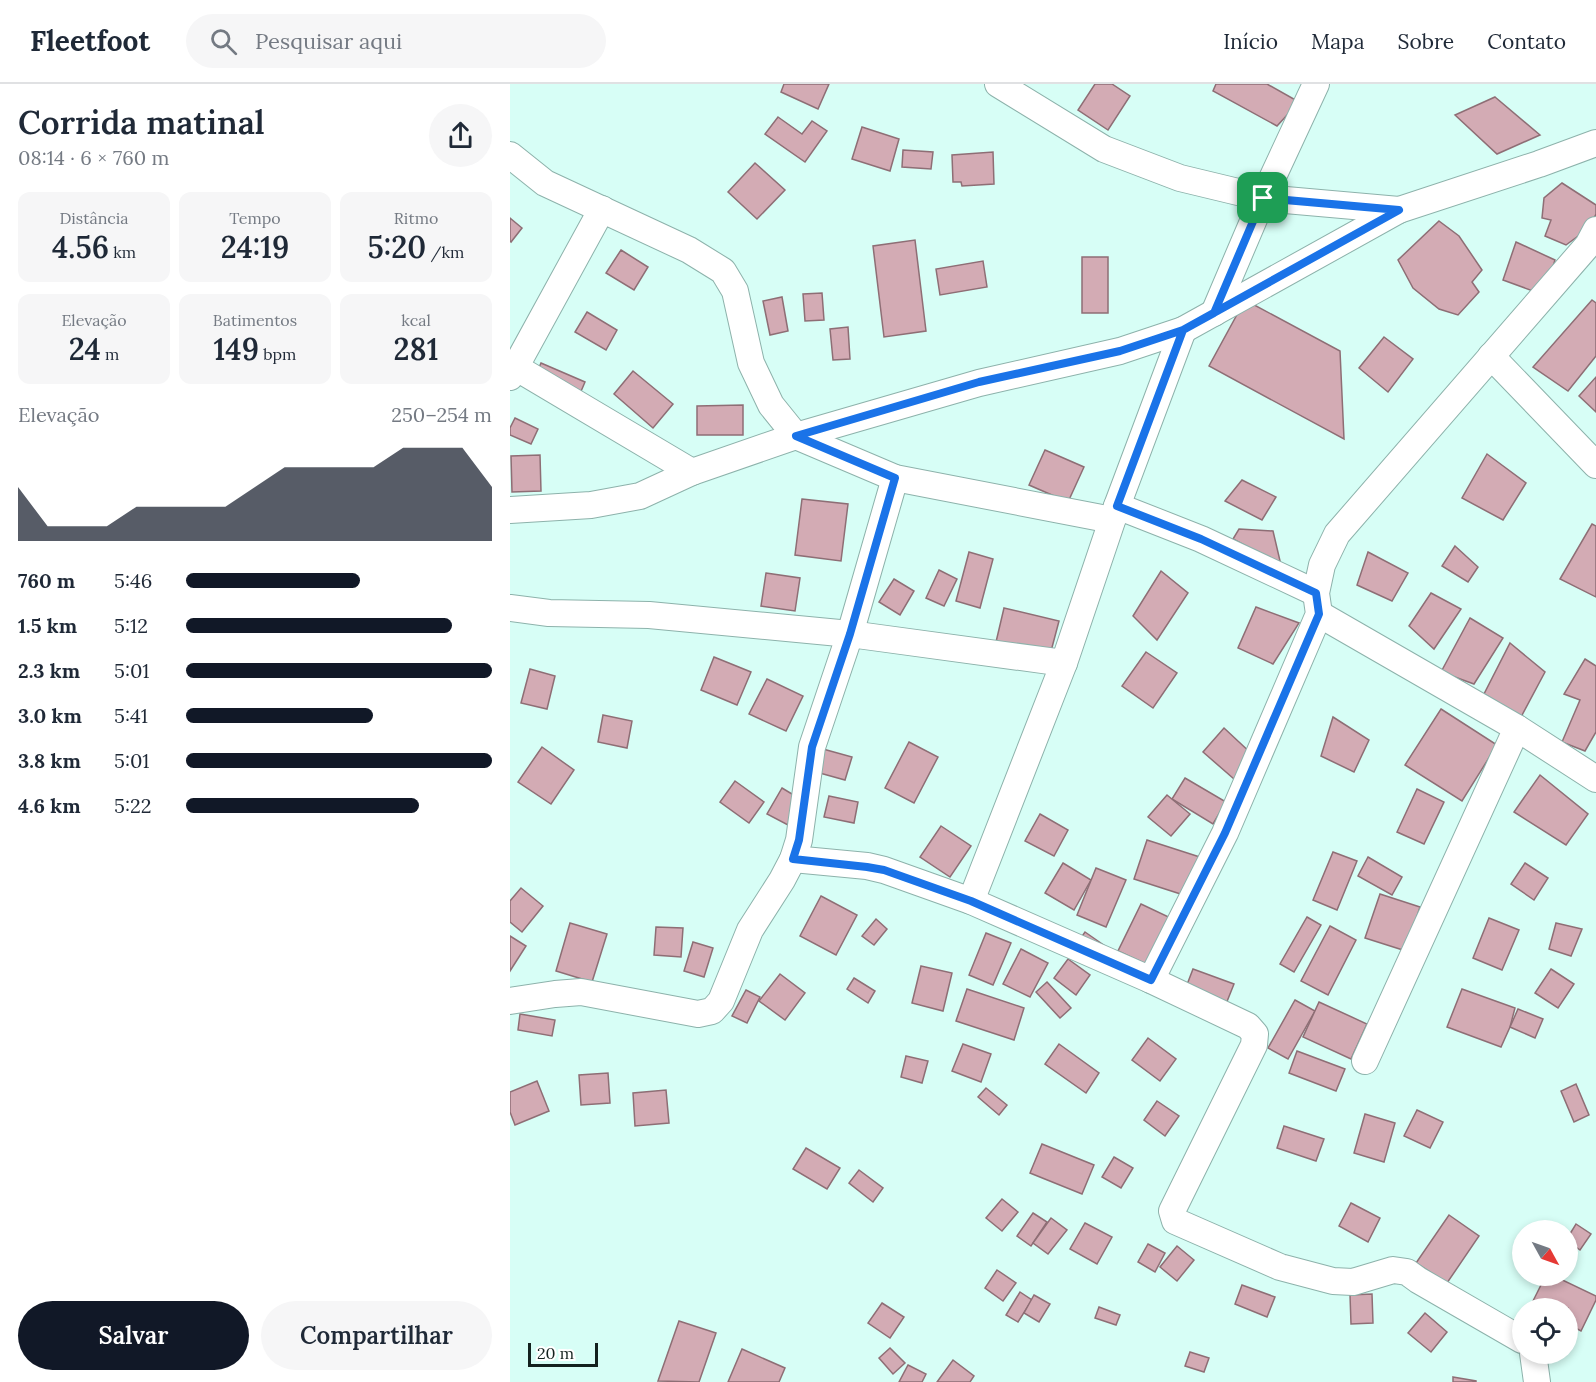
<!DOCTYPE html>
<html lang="pt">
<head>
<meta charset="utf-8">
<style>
  :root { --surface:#fff; --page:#f6f6f7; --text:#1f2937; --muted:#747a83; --line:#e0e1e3; --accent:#111827 }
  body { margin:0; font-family:Lora,serif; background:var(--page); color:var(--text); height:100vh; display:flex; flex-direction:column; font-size:22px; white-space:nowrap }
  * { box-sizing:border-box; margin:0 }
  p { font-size:20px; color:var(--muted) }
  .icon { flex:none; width:33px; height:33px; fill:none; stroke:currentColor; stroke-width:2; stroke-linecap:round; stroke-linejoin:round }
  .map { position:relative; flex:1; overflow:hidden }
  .sheet { display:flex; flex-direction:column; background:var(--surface); width:510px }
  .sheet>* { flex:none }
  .needle { width:39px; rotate:130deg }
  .controls { position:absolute; left:1002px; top:1136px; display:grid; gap:12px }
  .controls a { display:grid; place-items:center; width:66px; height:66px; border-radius:50%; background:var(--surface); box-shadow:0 3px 9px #0003; font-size:30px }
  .scale { position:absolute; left:18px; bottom:15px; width:70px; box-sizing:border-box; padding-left:6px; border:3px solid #13211e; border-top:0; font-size:16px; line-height:21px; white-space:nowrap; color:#13211e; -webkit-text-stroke:4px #fff; paint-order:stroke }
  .pin { position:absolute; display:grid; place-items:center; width:51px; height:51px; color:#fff; margin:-26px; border-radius:12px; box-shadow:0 3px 9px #0006 }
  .round { display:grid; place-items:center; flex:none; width:63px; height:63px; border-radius:32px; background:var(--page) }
  .summary { display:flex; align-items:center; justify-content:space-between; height:102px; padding:0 18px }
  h1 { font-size:33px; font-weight:600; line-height:45px }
  .metrics { display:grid; grid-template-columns:repeat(3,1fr); gap:9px; height:102px; padding:6px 18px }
  .metrics div { display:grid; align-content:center; border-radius:12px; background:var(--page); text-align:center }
  .metrics b { font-size:30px; font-weight:600 }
  .metrics small { font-size:16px; font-weight:400 }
  .metrics p { font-size:16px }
  .chart { height:168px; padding:12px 18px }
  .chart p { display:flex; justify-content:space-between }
  .chart svg { width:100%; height:108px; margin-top:6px; fill:var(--accent); opacity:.7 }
  .primary-button { display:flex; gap:12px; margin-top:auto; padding:12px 18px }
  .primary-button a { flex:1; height:69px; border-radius:36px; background:var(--accent); color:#fff; font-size:24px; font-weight:600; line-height:69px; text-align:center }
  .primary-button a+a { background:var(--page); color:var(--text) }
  ul { padding:0 18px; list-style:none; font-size:20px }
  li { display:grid; grid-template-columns:96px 72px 1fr; align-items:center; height:45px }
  li i { height:15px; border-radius:8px; background:var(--accent) }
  header { display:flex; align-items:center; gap:36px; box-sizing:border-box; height:84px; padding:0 30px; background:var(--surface); border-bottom:2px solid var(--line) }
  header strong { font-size:28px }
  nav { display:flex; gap:33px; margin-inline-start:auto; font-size:21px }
  .search { width:420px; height:54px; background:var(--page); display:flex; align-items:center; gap:15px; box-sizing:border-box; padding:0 21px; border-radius:33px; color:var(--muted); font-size:22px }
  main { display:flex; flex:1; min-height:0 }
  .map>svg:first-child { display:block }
  .building { fill:#d3abb4; stroke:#8e6e75; stroke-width:1.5 }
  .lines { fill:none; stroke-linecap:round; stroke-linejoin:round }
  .street-casing { stroke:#8db2ab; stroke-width:28 }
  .street { stroke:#fff; stroke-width:26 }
  .route-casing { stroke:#fff; stroke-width:12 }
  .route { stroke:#1a73e8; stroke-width:8 }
</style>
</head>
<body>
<header>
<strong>Fleetfoot</strong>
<div class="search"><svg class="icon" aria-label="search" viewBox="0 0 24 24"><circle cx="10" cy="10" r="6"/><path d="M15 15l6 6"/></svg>Pesquisar aqui</div>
<nav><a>Início</a><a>Mapa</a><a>Sobre</a><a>Contato</a></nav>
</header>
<main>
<section class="sheet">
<div class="summary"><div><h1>Corrida matinal</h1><p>08:14 · 6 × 760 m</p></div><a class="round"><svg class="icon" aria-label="share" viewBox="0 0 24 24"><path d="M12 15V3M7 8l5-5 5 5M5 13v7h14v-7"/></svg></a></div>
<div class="metrics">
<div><p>Distância</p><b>4.56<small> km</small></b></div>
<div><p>Tempo</p><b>24:19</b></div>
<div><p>Ritmo</p><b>5:20<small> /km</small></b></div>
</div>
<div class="metrics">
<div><p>Elevação</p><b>24<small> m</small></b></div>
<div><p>Batimentos</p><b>149<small> bpm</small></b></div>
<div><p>kcal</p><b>281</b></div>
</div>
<div class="chart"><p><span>Elevação</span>250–254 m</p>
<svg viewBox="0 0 160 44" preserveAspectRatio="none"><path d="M0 44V22L10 38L20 38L30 38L40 30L50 30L60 30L70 30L80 22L90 14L100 14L110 14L120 14L130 6L140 6L150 6L160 22V44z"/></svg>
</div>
<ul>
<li><b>760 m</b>5:46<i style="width:57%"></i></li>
<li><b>1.5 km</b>5:12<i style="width:87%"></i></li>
<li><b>2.3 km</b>5:01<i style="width:100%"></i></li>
<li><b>3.0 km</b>5:41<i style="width:61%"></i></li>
<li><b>3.8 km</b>5:01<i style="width:100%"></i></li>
<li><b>4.6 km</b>5:22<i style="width:76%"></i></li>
</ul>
<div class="primary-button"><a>Salvar</a><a>Compartilhar</a></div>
</section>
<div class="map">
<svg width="1086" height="1298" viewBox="0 0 1086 1298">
  <rect width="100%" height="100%" fill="#d7fef6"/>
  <g class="building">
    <polygon points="274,0 319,0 308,25 271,8"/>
    <polygon points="585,0 602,0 620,12 598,46 568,26"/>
    <polygon points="706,0 757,0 789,18 767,42 703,7"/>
    <polygon points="985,13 1030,51 987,70 945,31"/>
    <polygon points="268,33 292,50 302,37 317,47 295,78 255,50"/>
    <polygon points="352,43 389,55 380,87 342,75"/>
    <polygon points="393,66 423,68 421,85 392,83"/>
    <polygon points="483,68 484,100 452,102 451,98 443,98 442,71"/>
    <polygon points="245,79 275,106 247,135 218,108"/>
    <polygon points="1052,99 1086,121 1086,130 1079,144 1056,161 1035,152 1041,136 1032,134 1034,114"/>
    <polygon points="0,134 12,144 1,158 0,157"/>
    <polygon points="929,137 949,152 972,186 962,198 969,208 948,231 929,225 903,204 888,176"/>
    <polygon points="405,156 416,247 374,253 363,162"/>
    <polygon points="1006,158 1045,176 1034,211 993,196"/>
    <polygon points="111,166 138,183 124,206 96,189"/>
    <rect x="572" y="173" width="26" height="56"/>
    <polygon points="473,177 477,203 430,211 426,185"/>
    <polygon points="312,209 314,236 295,237 293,210"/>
    <polygon points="272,213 278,247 260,251 253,217"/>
    <polygon points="735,216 830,267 834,355 699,282"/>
    <polygon points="1082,216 1086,219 1086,272 1058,307 1023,283"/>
    <polygon points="77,228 107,246 96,266 65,248"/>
    <polygon points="338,243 340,275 323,276 320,245"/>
    <polygon points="874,253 903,275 878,308 849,284"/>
    <polygon points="31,279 75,298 66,319 22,300"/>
    <polygon points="123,287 163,320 143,344 104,310"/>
    <polygon points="1086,293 1086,328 1069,312"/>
    <polygon points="233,321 233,351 187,351 187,322"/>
    <polygon points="5,334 28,345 21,360 0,351 0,344"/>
    <polygon points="535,366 574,383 558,418 519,401"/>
    <polygon points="977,370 1016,399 993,436 952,414"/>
    <polygon points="30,371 31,407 2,408 1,372"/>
    <polygon points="732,396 766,413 752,436 715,417"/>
    <polygon points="292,415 338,420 331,477 285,471"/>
    <polygon points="1082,440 1086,442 1086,513 1050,495"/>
    <polygon points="729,445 763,447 771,481 723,455"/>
    <polygon points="945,462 968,483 958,498 932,482"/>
    <polygon points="459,468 483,475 470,524 446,517"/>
    <polygon points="858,468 898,489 882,517 847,501"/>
    <polygon points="429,486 447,495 434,522 416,514"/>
    <polygon points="651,487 678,509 647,556 623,532"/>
    <polygon points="256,489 290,494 285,527 251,522"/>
    <polygon points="384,495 404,507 390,531 369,518"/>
    <polygon points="921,509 951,525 924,565 899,542"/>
    <polygon points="746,523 789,539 763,580 728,564"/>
    <polygon points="494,524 549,537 540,571 486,558"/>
    <polygon points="960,534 993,554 964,600 931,588"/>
    <polygon points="1000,559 1035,588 1011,633 974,610"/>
    <polygon points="636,568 667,589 643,624 612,602"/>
    <polygon points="204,573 241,588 227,621 191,606"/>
    <polygon points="1075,575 1086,582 1086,648 1075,667 1052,658 1070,616 1054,610"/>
    <polygon points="20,585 45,592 37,625 11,619"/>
    <polygon points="257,595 293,612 276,647 239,630"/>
    <polygon points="931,625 987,661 952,717 895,681"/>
    <polygon points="93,631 122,637 117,664 88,658"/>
    <polygon points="823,633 859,656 844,688 811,672"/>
    <polygon points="714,644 744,672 724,695 693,668"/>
    <polygon points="399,658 428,673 404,719 375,704"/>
    <polygon points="32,663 64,686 41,720 8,698"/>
    <polygon points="313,665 342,673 335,696 306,688"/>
    <polygon points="1030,691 1078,730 1056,761 1004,728"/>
    <polygon points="675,694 716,718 703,740 662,715"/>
    <polygon points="225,697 254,718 239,739 210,718"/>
    <polygon points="272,704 292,716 278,741 257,730"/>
    <polygon points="907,705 934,718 914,760 887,748"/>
    <polygon points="657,711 680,730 661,752 638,733"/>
    <polygon points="319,712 348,718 344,739 314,733"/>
    <polygon points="530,730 558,746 544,772 515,757"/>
    <polygon points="431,742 461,762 440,793 410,773"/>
    <polygon points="637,756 696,775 683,814 624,795"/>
    <polygon points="823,768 847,777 827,826 803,816"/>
    <polygon points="858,773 892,793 882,811 848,792"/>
    <polygon points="553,779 581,796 564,826 535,809"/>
    <polygon points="1015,779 1038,794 1024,816 1001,800"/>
    <polygon points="586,784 616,796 596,843 567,831"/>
    <polygon points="11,804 33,822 12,848 0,838 0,817"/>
    <polygon points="870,810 910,823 896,867 855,854"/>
    <polygon points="311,812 347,831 326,871 290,852"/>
    <polygon points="631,820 665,836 642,883 608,867"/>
    <polygon points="797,833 811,841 784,888 770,880"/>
    <polygon points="979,834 1009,846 992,886 963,874"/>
    <polygon points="366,835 377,845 364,861 352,852"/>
    <polygon points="60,839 97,850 82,898 46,887"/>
    <polygon points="1046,839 1072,845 1061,872 1039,865"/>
    <polygon points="820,842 846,856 818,911 791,897"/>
    <polygon points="146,843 173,844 171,873 144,871"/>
    <polygon points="575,848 598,864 568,858"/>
    <polygon points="476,849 501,859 483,901 459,891"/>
    <polygon points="0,852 16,862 0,887"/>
    <polygon points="183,858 203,864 194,893 174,887"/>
    <polygon points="511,865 538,879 520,913 493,900"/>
    <polygon points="558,875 580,891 566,911 544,894"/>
    <polygon points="411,882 442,889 433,927 402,919"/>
    <polygon points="683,885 724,900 714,925 673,911"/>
    <polygon points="1041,885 1064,900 1048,924 1025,909"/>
    <polygon points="270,890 295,909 275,936 249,917"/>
    <polygon points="344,894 365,907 358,919 337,905"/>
    <polygon points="537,898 561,924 550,934 526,908"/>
    <polygon points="457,905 514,924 504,956 446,937"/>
    <polygon points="952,905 1005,924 1000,943 991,963 937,943"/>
    <polygon points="236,906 250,913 237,939 222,932"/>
    <polygon points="785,916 805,927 778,975 758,964"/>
    <polygon points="809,918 857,940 841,975 793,953"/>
    <polygon points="1008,925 1033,935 1025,954 1000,943"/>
    <polygon points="10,930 45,936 42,952 8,946"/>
    <polygon points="638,954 666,975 650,997 622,976"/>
    <polygon points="453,960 481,970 471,998 442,987"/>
    <polygon points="549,960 589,989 576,1009 535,980"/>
    <polygon points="787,967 835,985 826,1007 779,989"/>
    <polygon points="396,972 418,977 412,999 391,993"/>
    <polygon points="98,989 100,1019 71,1021 69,991"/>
    <polygon points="27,997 39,1027 5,1041 0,1028 0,1008"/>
    <polygon points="1066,1000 1079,1031 1064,1038 1051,1007"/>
    <polygon points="476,1004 497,1021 489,1031 468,1013"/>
    <polygon points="156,1006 159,1039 125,1042 123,1009"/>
    <polygon points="647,1017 669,1032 655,1052 634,1036"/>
    <polygon points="907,1026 933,1038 920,1064 894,1052"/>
    <polygon points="855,1030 885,1039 874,1078 844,1069"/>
    <polygon points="774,1042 814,1055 806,1077 767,1064"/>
    <polygon points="532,1060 584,1081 572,1110 520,1089"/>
    <polygon points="296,1064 330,1084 317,1105 283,1085"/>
    <polygon points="604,1073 623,1084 611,1104 592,1093"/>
    <polygon points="349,1086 373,1104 363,1118 339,1099"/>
    <polygon points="492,1115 508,1128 492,1147 476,1134"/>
    <polygon points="841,1119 870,1134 858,1158 829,1142"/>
    <polygon points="523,1129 537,1138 521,1162 507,1152"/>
    <polygon points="939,1131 969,1152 937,1199 906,1179"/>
    <polygon points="541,1134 557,1146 538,1170 523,1159"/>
    <polygon points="575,1139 602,1153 587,1180 560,1165"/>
    <polygon points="1066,1140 1081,1150 1070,1166 1058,1157 1058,1153"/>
    <polygon points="638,1160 655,1169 645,1188 628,1178"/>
    <polygon points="667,1162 684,1176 667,1197 650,1183"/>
    <polygon points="487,1186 506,1199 493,1217 475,1204"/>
    <polygon points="1036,1191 1042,1191 1086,1212 1086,1216 1071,1247 1058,1240 1058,1224 1023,1224 1020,1223"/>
    <polygon points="732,1201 765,1213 757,1233 725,1220"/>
    <polygon points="510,1208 522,1216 508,1238 496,1231"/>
    <polygon points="862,1210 863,1239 841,1240 840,1211"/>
    <polygon points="524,1211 540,1220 529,1238 514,1229"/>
    <polygon points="372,1219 394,1233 380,1254 358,1239"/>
    <polygon points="589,1223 610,1231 606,1241 585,1234"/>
    <polygon points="915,1229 937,1248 921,1268 898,1249"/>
    <polygon points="169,1237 206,1249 189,1298 148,1297"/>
    <polygon points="380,1264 395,1279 383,1290 369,1274"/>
    <polygon points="232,1265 275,1284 269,1298 218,1298"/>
    <polygon points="680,1268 699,1274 694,1288 675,1282"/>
    <polygon points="443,1276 464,1292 460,1298 427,1298"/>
    <polygon points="398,1281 416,1290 412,1298 389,1298"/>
    <polygon points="943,1293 966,1297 966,1298 943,1298"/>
  </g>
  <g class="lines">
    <g class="street-casing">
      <g id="street">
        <polyline points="488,0 594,65 670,94 753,114 889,126"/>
        <polyline points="0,71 35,99 179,166 213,187 225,207 241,279 261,321 286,352 385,394 602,436"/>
        <polyline points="704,229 753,114 806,0"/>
        <polyline points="981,272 1086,381"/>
        <polyline points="0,280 182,388"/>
        <polyline points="0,293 92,125"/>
        <polyline points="607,422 691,455 806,509"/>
        <polyline points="0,426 81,421 130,412 182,388 286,352 469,299 610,267 673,246 889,126 1029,80 1086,59"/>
        <polyline points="0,524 39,529 139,531 340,550 554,579"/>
        <polyline points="809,530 1007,644 1086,695"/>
        <polyline points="283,775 357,782 374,786 461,817 641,896 738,942 745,950 744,961 662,1127 665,1137 770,1183 823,1197 843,1198 883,1186 897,1188 908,1196 1012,1256"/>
        <polyline points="461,817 554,579 607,422 673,246"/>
        <polyline points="641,896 715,749 809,530 806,509 812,481 827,450 1078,161 1086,146"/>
        <polyline points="0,917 45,910 71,908 188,930 202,927 211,917 240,846 272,796 283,775 289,756 302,663 340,550 385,394"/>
        <polyline points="855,977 1007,644"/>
        <polyline points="1023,1269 1027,1298"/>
      </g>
    </g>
    <use href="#street" class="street"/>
  </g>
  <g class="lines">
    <g class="route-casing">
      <polyline id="route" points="753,114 704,229 673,246 610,267 469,298 286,352 385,394 340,550 302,663 289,756 283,775 357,783 374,786 461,817 641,896 715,749 809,530 806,509 691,455 607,422 673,246 889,126 753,114"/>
    </g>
    <use href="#route" class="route"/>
  </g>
</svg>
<div class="controls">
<a><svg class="needle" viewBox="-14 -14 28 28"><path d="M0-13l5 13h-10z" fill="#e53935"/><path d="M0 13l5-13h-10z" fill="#747a83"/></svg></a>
<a><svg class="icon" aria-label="locate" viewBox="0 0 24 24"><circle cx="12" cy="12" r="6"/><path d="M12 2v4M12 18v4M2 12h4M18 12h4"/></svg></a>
</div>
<div class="scale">20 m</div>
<div class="pin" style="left:753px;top:114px;background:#1e9e55"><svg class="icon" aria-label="arrive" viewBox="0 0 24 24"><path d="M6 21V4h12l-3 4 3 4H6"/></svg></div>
</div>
</main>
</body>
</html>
